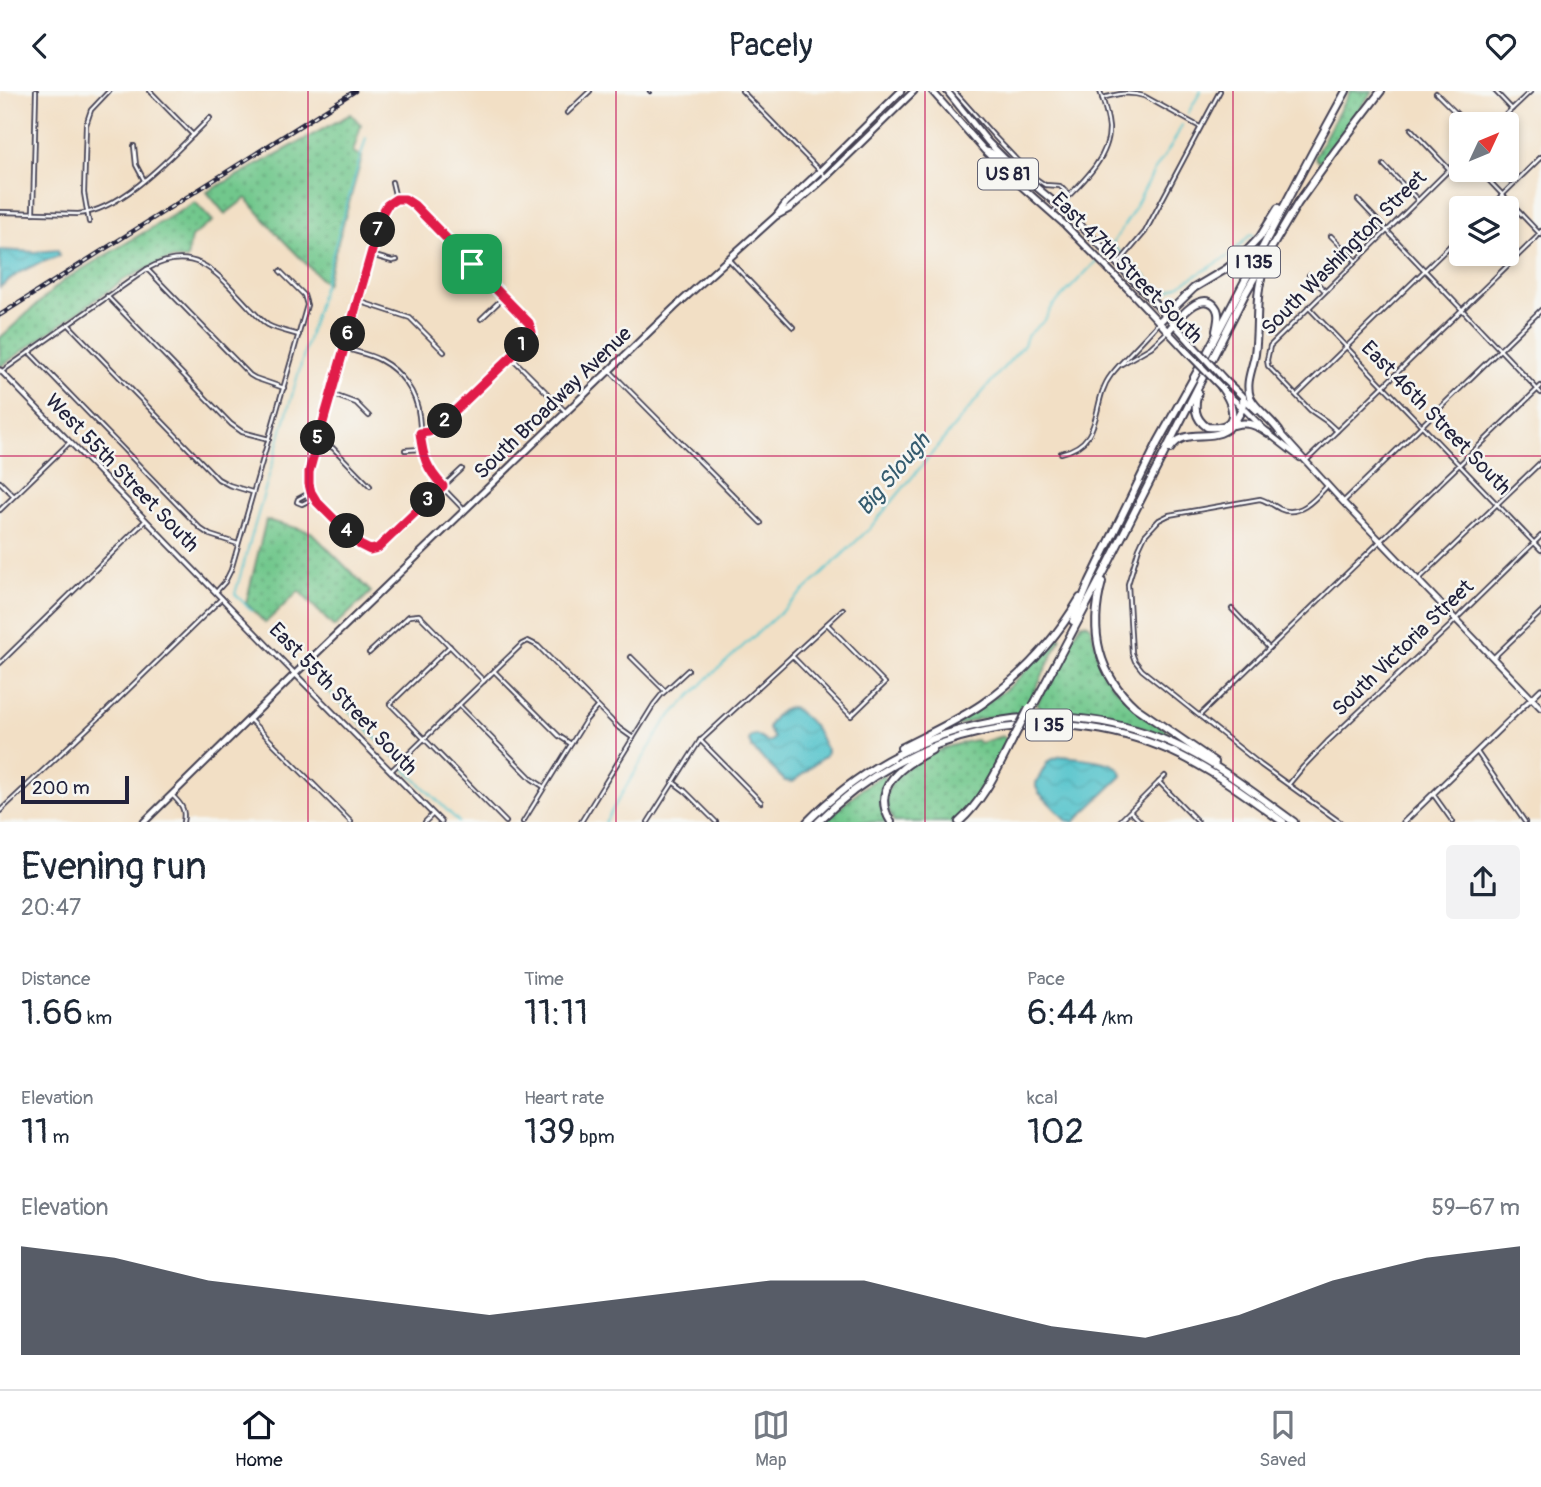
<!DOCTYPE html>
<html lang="en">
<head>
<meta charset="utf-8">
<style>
  :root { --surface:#fff; --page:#f2f2f3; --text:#1f2937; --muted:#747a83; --line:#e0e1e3; --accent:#111827 }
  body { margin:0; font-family:Pangolin,sans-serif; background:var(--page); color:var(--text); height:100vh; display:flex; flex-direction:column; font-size:26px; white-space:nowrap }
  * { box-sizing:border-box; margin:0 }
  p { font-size:23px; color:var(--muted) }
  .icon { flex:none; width:38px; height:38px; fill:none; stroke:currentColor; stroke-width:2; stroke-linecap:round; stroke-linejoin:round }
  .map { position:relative; height:731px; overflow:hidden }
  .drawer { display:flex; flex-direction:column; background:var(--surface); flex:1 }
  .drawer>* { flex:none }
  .needle { width:46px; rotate:46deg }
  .tools { position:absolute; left:1449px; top:21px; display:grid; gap:14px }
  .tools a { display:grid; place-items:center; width:70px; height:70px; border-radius:7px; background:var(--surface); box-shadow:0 4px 10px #0003; font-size:35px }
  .scale { position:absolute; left:21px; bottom:18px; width:108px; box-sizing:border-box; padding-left:7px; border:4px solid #22223b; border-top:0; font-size:19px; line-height:24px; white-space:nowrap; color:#22223b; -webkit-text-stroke:5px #f6f6f2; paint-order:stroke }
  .pin { position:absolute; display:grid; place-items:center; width:60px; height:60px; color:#fff; margin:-30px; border-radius:14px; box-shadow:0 4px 10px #0006 }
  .km { position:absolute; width:35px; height:35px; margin:-18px; border-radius:50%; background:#222; color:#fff; font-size:19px; line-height:35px; text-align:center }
  .round { display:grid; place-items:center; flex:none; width:74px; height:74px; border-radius:7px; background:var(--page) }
  .head { display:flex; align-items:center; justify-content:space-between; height:119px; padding:0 21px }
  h1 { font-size:38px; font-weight:600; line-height:52px }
  .metrics { display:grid; grid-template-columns:repeat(3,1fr); gap:10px; height:119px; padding:7px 21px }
  .metrics div { display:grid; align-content:center }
  .metrics b { font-size:35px; font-weight:600 }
  .metrics small { font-size:19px; font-weight:400 }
  .metrics p { font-size:19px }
  .chart { height:196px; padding:14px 21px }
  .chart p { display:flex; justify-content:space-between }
  .chart svg { width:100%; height:126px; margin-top:7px; fill:var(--accent); opacity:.7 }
  header { display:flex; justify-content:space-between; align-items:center; height:91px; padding:0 21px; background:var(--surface); font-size:32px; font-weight:600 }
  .menu { display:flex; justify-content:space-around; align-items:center; height:98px; border-top:2px solid var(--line); background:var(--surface); font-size:19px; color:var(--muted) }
  .menu a { display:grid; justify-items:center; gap:4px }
  .menu .active { color:var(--accent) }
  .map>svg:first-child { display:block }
  .grass { fill:url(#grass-dots); stroke:#4a7464; stroke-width:2 }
  .water { fill:url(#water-waves); stroke:#3c7384; stroke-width:2 }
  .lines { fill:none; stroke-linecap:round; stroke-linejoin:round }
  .stream { stroke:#56c4cc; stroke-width:2 }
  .minor-casing { stroke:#413e50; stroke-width:6 }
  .tertiary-casing { stroke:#413e50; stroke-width:7 }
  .secondary-casing { stroke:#413e50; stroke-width:8 }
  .primary-casing { stroke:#413e50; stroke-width:9 }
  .motorway-casing { stroke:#413e50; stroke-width:10 }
  .minor { stroke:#fff; stroke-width:2.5 }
  .tertiary { stroke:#fff; stroke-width:3.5 }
  .secondary { stroke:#fff; stroke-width:4.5 }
  .primary { stroke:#fff; stroke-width:5 }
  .motorway { stroke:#fff; stroke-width:6 }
  .rail-casing { stroke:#22223b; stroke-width:4.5 }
  .rail { stroke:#f6f6f2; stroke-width:2; stroke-dasharray:5; stroke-linecap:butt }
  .primary-bridge-casing { stroke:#413e50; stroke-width:9; stroke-linecap:butt }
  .motorway-bridge-casing { stroke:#413e50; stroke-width:10; stroke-linecap:butt }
  .primary-bridge { stroke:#fff; stroke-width:5 }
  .motorway-bridge { stroke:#fff; stroke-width:6 }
  .route-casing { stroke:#fff; stroke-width:14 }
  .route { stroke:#e11d48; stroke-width:9 }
  .grid { fill:none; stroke:#c2185b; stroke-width:2; stroke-opacity:0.55 }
  .labels { text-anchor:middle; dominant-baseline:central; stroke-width:5; stroke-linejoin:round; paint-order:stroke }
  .shield { fill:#f6f6f2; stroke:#626272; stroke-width:2 }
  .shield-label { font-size:19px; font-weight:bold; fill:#22223b }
  .street-label { font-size:21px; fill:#22223b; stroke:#f6f6f2 }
  .water-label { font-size:23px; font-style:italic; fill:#345b6e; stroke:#f6f6f2 }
</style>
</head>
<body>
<header><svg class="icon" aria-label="back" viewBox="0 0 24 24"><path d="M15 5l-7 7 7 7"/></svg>Pacely<svg class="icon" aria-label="heart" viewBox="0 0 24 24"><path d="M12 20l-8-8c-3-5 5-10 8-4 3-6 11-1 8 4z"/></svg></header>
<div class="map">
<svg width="1541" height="731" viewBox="0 0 1541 731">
  <defs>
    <pattern id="grass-dots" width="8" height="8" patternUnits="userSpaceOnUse" patternTransform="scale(1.75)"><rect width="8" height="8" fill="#71c78c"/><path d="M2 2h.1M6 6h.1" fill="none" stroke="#5ca174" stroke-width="1.8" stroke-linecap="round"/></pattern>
    <pattern id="water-waves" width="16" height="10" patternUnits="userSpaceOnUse" patternTransform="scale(1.75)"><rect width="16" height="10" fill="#56c4cc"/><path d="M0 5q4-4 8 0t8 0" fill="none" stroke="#4ba8b0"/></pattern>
  </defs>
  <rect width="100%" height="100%" fill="#f6f6f2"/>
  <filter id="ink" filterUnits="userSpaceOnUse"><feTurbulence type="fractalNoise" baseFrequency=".0143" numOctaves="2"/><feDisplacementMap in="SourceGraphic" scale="14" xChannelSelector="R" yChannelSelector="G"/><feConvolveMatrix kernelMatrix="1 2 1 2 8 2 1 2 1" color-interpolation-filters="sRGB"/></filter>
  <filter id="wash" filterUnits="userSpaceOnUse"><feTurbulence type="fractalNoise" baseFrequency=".00686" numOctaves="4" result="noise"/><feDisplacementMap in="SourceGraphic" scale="28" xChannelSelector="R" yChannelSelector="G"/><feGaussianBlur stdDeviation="1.57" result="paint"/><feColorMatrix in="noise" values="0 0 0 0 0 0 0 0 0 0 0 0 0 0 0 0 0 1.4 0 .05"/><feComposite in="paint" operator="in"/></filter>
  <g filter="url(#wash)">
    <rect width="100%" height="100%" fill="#f2dfc5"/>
    <g class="grass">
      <polygon points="1350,0 1372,0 1360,18 1320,71 1317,69 1315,65"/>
      <polygon points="351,23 361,34 353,61 362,66 326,193 279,145 246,107 225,123 207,101"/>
      <polygon points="195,111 213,130 191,146 187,168 172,168 164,170 125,188 0,276 0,247 64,189"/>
      <polygon points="266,429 311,441 371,501 334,536 299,500 265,532 246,512"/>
      <polygon points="1082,532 1088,533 1091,536 1098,565 1112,594 1169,642 1167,645 1139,636 1092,625 1047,621 1037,613 1069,552"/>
      <polygon points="1058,545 1061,547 1029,611 1019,623 979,628 956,635 954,633 1005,599 1018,588"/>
      <path d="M1002,645L1008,649C993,679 980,709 954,731H894C889,722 884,711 888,699C898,672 949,653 976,649L980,652Z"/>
      <path d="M883,683L886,689C879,704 878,716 887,731H824L861,698Z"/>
    </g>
    <g class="water">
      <polygon points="0,159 35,161 58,159 59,165 37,173 20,181 0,196"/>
      <path d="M791,616C801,622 812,632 818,642C822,648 822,653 827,659L826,664L793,691L785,690L752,657L749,650L751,645L756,644L767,651L771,650L774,647L768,638C771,627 780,619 791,616Z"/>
      <path d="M1061,665C1074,666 1106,669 1117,676C1121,679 1121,681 1122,685L1074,731L1067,730L1039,702L1036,696V692L1048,670Z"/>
    </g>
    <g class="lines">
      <g class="stream">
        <polyline points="1188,22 1201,0"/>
        <polyline points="1113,154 1122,163"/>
        <polyline points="1127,168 1161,200 1166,202 1229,165 1251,143 1254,145"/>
        <polyline points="252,520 235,503 366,47"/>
        <polyline points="314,585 395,666"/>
        <polyline points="403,676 459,731"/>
        <polyline points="605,731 665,631 708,587 816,489 870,437 997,284 1024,254 1027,245 1045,229 1052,216 1111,155 1132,122 1154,80 1173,52 1182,34"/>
      </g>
    </g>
  </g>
  <g filter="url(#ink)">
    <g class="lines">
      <g class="minor-casing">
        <g id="minor">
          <polyline points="150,0 193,44"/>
          <polyline points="742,0 825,85"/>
          <polyline points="954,0 994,45 1032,85 1045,94 1060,95 1069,104"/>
          <polyline points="1495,0 1512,18"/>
          <polyline points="1436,2 1467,33"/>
          <path d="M1102,7C1117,3 1129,0 1144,5L1200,36"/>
          <polyline points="567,22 590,0"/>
          <polyline points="1496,33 1531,0"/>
          <polyline points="1411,38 1450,79"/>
          <polyline points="134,55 136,74 144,89"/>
          <polyline points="1384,74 1418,109"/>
          <polyline points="1479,79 1541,144"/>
          <polyline points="392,91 396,108"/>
          <path d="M396,108L387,114L383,121L309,381V393L313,405L360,454C366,459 372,461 378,457L462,378"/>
          <path d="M396,108H405L414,114L529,232C532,237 533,243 529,248L438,336L429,341L420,342"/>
          <polyline points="1358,109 1541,302"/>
          <polyline points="1489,117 1541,66"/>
          <path d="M0,121L78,123C125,119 177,59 210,27"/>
          <polyline points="33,122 36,0"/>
          <path d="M1052,122C1073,99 1110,71 1109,37C1108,25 1104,12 1100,0"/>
          <polyline points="89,131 84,102 86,34 91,19 109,0"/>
          <polyline points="1331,145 1356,170"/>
          <polyline points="371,164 392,170 397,169"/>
          <polyline points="730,170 793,236"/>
          <polyline points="1118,173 1145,141 1220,0"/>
          <polyline points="147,178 250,284 255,287 284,297"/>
          <polyline points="1309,184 1325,200"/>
          <polyline points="447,194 471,171"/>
          <polyline points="107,205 231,333 242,341 269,348"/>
          <polyline points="358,210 410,227 444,261"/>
          <polyline points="1308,216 1541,459"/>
          <polyline points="481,228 504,206"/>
          <polyline points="68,233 218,388 229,394 252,401"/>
          <path d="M344,257C356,261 369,263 380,269C401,280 417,302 419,325C421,341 420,357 426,373C433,390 452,405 464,419"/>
          <polyline points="29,261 201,438 210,444 238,453"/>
          <polyline points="511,266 566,321"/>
          <polyline points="1120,274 1151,256 1166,242"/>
          <polyline points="609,279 761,432"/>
          <path d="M1,281L147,178C195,152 217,182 248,215C254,221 260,229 268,234C277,239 289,241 299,244"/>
          <polyline points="331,303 356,312 369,325"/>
          <polyline points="1297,304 1461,144"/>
          <polyline points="1337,340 1326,330 1310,319 1268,275 1267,269 1270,255 1461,67"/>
          <polyline points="318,349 333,357 370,395"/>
          <polyline points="405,359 422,358"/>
          <path d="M1061,362C1106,352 1090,311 1111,284C1126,265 1144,249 1159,231"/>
          <polyline points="1306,370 1537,146 1541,140"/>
          <polyline points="0,391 14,405"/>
          <path d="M1328,394C1316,407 1300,427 1280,418C1273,414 1267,410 1260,408L1169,424L1159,429L1145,444L1139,457L1128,493L1132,562L1135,570L1142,579L1261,674L1340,731"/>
          <polyline points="311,401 298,408 297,411 302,413 314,407"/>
          <polyline points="1343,411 1541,219"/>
          <polyline points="0,419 70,351"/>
          <polyline points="1418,489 1541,371"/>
          <polyline points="216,501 225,491 231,479 307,214 304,204 280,180"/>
          <polyline points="1232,518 1269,557"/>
          <polyline points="450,555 390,613 506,731"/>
          <polyline points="369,562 409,525 419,524 484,590"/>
          <polyline points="792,565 851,625 885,592 827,533"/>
          <polyline points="631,566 665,600"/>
          <polyline points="1493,567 1541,521"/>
          <polyline points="0,572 146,429"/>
          <polyline points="495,581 559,645 571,653"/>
          <polyline points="459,614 532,688 544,696"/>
          <polyline points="1201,623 1541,295"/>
          <polyline points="249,628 351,731"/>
          <polyline points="700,649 761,711"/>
          <polyline points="1477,661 1525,731"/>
          <polyline points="391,680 494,580 522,553 528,550 538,555 619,637 633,647"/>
          <polyline points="673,691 685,700 716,731"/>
          <polyline points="1159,691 1198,731"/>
          <polyline points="1289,693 1303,676 1327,651 1450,535 1460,524 1541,445"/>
          <polyline points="1433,703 1453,731"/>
          <path d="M172,704C181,713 186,718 183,731"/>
          <polyline points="0,720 104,622 222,507"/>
          <polyline points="1131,721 1141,731"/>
          <polyline points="425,731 433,723"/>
          <polyline points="523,731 586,629 597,616"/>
          <polyline points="581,731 654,613 662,603 688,579"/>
          <polyline points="648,731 699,651 843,518"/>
          <polyline points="1119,731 1165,685"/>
        </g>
      </g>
      <g class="tertiary-casing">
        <g id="tertiary">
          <polyline points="0,279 295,583 441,731"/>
          <polyline points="1404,731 1541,598"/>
        </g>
      </g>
      <g class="secondary-casing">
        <g id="secondary">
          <polyline points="1243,307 1257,320"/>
          <polyline points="1243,317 1268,342 1300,367"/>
          <polyline points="1281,343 1343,411 1541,617"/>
        </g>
      </g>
      <g class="primary-casing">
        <g id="primary">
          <polyline points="932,0 985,60 1021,95 1065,134 1129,199 1187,261"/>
          <polyline points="947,0 988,51 1017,80 1070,124 1099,153 1166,224 1191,252"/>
          <path d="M986,60C998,61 1003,77 1017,80"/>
          <polyline points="777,124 786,112 820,80 901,0"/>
          <polyline points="1225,289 1243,306"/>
          <polyline points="1225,301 1243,317"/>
          <polyline points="144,731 295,583 675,216 776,125 789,118 826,86 914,0"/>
        </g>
      </g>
      <g class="motorway-casing">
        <g id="motorway">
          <path d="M1264,177C1254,205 1259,234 1255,263C1253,277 1245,291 1250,306C1256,319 1274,330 1281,343"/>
          <polyline points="1159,231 1194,197 1226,178 1240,167 1260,146 1278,117"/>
          <path d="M1168,240C1177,230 1198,201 1213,213C1221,220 1218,230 1216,240"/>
          <path d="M1198,301C1194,316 1194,327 1207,336C1241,339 1235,316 1221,296"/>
          <path d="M1234,334C1247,330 1257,334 1268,342"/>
          <path d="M1170,358C1187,331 1218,359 1237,327C1242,319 1244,315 1243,306"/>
          <path d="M1102,491C1089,539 1097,582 1135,616L1215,671"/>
          <polyline points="1073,530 1090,490 1158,351 1197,281 1312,62 1346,0"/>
          <polyline points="1032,617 1105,479 1245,203 1276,149 1298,112 1336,59 1381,0"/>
          <path d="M901,657C928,643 957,630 982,613C1022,585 1055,549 1080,507"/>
          <path d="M807,731C904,633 1045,596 1174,653C1218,673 1255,703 1294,731"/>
          <path d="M818,731C910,638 1049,606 1171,660C1211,678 1247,705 1283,731"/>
          <path d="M891,731C869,696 904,673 932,659"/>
          <path d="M959,731C984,709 997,679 1012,650"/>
        </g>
      </g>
      <use href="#minor" class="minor"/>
      <use href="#tertiary" class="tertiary"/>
      <use href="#secondary" class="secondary"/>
      <use href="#primary" class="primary"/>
      <use href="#motorway" class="motorway"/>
      <g class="rail-casing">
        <g id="rail">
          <polyline points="649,0 650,1"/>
          <polyline points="0,224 355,0"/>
        </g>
      </g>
      <use href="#rail" class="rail"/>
      <g class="primary-bridge-casing">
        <g id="primary-bridge">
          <polyline points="1191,252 1225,289"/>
          <polyline points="1187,261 1221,296"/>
        </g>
      </g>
      <g class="motorway-bridge-casing">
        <polyline id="motorway-bridge" points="1012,650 1029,617"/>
      </g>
      <use href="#primary-bridge" class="primary-bridge"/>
      <use href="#motorway-bridge" class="motorway-bridge"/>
    </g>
  </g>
  <g class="lines" filter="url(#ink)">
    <g class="route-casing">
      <path id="route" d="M396,108H405L414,114L529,232L532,241L528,249L511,266L438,336L429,341L420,342C423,366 426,377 443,395L378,457L370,459L360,454L317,411L311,401L309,393V381L318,349L383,121L387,114Z"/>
    </g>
    <use href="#route" class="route"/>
  </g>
  <path class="grid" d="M308,0V731M616,0V731M925,0V731M1233,0V731M0,365H1541"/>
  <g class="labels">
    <g class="shield">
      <rect x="978" y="67.5" width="60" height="31" rx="5"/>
      <rect x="1228" y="155.5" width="52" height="31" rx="5"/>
      <rect x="1026" y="618.5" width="46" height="31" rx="5"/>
    </g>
    <g class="shield-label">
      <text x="1008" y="83">US 81</text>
      <text x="1254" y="171">I 135</text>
      <text x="1049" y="634">I 35</text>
    </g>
    <g class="street-label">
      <text transform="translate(1344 162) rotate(-45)">South Washington Street</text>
      <text transform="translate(1127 177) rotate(45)">East 47th Street South</text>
      <text transform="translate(553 312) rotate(-44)">South Broadway Avenue</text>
      <text transform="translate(1436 327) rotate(46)">East 46th Street South</text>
      <text transform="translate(122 382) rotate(46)">West 55th Street South</text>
      <text transform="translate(1403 557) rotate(-44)">South Victoria Street</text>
      <text transform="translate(343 608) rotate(46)">East 55th Street South</text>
    </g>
    <g class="water-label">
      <text transform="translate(893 383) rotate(-50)">Big Slough</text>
    </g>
  </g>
</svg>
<div class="tools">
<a><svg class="needle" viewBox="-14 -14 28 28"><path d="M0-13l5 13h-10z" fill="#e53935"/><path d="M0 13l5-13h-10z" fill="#747a83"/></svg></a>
<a><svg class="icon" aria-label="layers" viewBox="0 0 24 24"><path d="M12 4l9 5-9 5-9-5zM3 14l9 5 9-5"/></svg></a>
</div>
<div class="scale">200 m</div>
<div class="pin" style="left:472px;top:173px;background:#1e9e55"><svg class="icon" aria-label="arrive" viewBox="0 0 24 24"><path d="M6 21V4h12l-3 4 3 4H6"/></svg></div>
<b class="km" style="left:522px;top:254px">1</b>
<b class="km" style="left:445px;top:330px">2</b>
<b class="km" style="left:428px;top:409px">3</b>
<b class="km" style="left:347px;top:440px">4</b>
<b class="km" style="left:318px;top:347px">5</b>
<b class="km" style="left:348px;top:243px">6</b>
<b class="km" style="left:378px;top:139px">7</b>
</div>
<section class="drawer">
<div class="head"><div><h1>Evening run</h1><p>20:47</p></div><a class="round"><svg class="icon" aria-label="share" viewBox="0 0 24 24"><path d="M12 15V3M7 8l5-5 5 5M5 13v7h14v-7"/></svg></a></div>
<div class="metrics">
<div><p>Distance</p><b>1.66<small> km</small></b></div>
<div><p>Time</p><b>11:11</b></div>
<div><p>Pace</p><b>6:44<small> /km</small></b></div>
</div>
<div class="metrics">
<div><p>Elevation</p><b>11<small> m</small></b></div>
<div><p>Heart rate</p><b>139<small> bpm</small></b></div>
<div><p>kcal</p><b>102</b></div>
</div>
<div class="chart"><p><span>Elevation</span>59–67 m</p>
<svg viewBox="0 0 160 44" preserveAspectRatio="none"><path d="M0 44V6L10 10L20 18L30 22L40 26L50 30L60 26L70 22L80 18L90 18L100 26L110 34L120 38L130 30L140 18L150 10L160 6V44z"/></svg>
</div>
</section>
<nav class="menu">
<a class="active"><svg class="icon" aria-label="home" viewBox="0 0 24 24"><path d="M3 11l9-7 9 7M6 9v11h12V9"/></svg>Home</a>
<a><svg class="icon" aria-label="map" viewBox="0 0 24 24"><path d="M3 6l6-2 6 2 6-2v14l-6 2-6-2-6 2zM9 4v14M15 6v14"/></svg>Map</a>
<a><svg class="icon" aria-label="saved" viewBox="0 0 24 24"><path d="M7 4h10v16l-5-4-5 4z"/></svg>Saved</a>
</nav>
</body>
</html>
